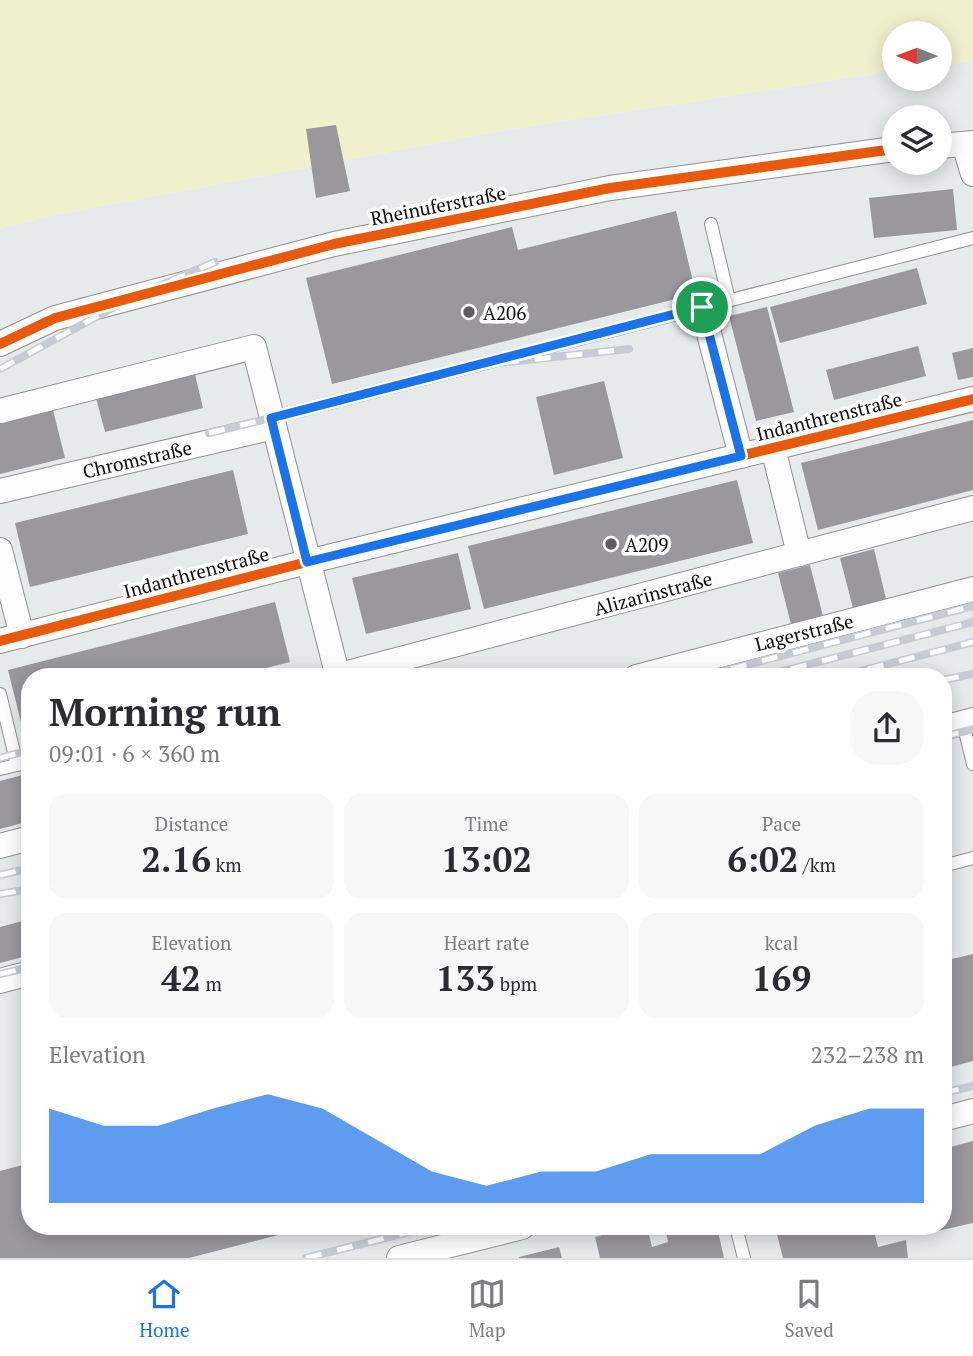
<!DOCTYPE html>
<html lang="en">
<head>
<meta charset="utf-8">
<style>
  :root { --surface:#fff; --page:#f7f7f7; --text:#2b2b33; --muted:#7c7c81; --line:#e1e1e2; --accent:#1a73e8 }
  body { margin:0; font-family:"PT Serif",serif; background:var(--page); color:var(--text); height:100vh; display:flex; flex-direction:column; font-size:26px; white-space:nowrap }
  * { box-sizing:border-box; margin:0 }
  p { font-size:23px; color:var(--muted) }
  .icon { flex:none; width:38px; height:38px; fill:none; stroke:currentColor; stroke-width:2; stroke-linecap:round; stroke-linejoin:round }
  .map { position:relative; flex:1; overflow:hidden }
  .side { position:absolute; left:21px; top:668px; width:931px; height:567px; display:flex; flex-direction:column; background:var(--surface); border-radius:28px; box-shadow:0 4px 18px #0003 }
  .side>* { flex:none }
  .needle { width:46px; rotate:271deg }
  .buttons { position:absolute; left:882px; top:21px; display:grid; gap:14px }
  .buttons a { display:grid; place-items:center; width:70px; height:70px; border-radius:50%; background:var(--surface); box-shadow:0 4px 18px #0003; font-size:35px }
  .pin { position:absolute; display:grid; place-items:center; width:60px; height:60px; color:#fff; margin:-30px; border:4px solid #fff; border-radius:50%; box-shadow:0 2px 7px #0007 }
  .round { display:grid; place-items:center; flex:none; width:74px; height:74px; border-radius:28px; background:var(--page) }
  .overview { display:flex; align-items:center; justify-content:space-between; height:119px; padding:0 28px }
  h1 { font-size:38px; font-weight:800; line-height:52px }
  .metrics { display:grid; grid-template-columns:repeat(3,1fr); gap:10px; height:119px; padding:7px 28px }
  .metrics div { display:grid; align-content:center; border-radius:18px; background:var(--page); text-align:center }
  .metrics b { font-size:35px; font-weight:800 }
  .metrics small { font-size:19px; font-weight:400 }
  .metrics p { font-size:19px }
  .chart { height:196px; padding:14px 28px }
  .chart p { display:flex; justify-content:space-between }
  .chart svg { width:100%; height:126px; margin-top:7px; fill:var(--accent); opacity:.7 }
  .tabs { display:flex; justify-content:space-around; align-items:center; height:98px; border-top:2px solid var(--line); background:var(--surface); font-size:19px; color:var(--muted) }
  .tabs a { display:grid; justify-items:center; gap:4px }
  .tabs .selected { color:var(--accent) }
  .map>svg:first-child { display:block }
  .industrial { fill:#e7eaeb; fill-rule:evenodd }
  .water { fill:#f0f0cc }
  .building { fill:#9a989d }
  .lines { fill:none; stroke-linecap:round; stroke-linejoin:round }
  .service-casing { stroke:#929094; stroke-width:14 }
  .minor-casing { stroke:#929094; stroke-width:26 }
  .service { stroke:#fefdfe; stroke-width:12 }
  .minor { stroke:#fefdfe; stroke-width:24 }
  .rail-casing { stroke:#c6cbd5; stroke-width:8 }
  .rail { stroke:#fff; stroke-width:5; stroke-dasharray:16; stroke-linecap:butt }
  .cycleway-casing { stroke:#fff; stroke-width:15 }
  .cycleway { stroke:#e8590c; stroke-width:10 }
  .route-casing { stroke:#fff; stroke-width:14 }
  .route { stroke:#1a73e8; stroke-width:9 }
  .poi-dot { fill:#5f5d60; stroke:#fff; stroke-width:2.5 }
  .labels { text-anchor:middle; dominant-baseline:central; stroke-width:7; stroke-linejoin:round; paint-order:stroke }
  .street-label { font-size:19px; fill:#0d0d0d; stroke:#fff }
  .poi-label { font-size:19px; fill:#0d0d0d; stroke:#fff; text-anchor:start }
</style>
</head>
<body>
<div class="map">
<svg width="973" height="1258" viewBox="0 0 973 1258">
  <rect width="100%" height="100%" fill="#f6f2fa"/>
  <path class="industrial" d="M973,61V1258H0V229L55,215L500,131L894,71V79H940V65ZM894,117H940V163H894ZM30,677H943V1227H30Z"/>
  <polygon class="water" points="0,0 973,0 973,61 940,65 940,33 894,33 894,71 500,131 55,215 0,229"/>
  <g class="building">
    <polygon points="336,125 350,191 316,198 306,129"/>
    <polygon points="953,189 957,230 874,238 869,198"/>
    <polygon points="676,211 696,294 332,384 306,278 512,227 518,250"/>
    <polygon points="917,268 927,304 780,343 770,307"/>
    <polygon points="767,307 794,412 756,421 729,316"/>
    <polygon points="918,346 926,376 834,400 826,370"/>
    <polygon points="973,348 973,377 958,380 952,353"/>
    <polygon points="194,370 203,408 105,432 95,394"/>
    <polygon points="604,381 623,458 554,475 536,397"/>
    <polygon points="53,410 65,458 0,474 0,423"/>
    <polygon points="973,420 973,490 818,530 801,463"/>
    <polygon points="233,470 248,534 30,587 15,523"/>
    <polygon points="737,480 753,543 484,609 468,546"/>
    <polygon points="874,549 887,603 854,612 840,558"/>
    <polygon points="458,553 471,609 366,634 352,578"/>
    <polygon points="810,565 824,620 792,628 778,573"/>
    <polygon points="275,602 290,662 230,677 30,677 30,728 23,730 8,670"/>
    <polygon points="30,773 30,821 0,829 0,781"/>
    <polygon points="30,919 30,955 0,963 0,927"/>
    <polygon points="973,954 973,1061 943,1069 943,961"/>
    <polygon points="973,1141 973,1223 933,1232 932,1227 943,1227 943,1149"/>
    <polygon points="30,1163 30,1227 306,1228 189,1258 0,1258 0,1171"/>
    <polygon points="633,1227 647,1227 652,1247 668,1242 665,1227 717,1227 724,1258 600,1258 595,1237"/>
    <polygon points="775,1227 873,1227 878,1247 906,1240 908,1258 783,1258"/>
    <polygon points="559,1247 562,1258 519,1258 519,1257"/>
  </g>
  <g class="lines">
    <g class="service-casing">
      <g id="service">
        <polyline points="711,224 729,300"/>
        <polyline points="271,418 973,238"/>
        <polyline points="0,694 17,765 30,762"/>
        <polyline points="963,723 973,764"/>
        <polyline points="0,769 17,765"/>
        <polyline points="943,866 973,858"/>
        <polyline points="736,1227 744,1258"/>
      </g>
    </g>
    <g class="minor-casing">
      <g id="minor">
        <polyline points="964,144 973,174"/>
        <polyline points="940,146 973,143"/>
        <polyline points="702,307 741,456"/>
        <polyline points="0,344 55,318 334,244 610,188 894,149"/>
        <polyline points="0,411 254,347 338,677"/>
        <polyline points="773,448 799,554"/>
        <polyline points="0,491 274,427"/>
        <polyline points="0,550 22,636"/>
        <polyline points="0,641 307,562 973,399"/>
        <polyline points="332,677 973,508"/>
        <polyline points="636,677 973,589"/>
        <polyline points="943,728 973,720"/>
        <polyline points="0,846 30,838"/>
        <polyline points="0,981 30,973"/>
        <polyline points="943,1119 973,1111"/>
        <polyline points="399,1258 522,1227"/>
      </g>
    </g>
    <use href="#service" class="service"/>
    <use href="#minor" class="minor"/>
    <g class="rail-casing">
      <g id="rail">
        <polyline points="471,366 629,349"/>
        <polyline points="0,369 131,298 215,262"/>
        <polyline points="209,433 271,418"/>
        <polyline points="700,677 973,606"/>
        <polyline points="760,677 973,622"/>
        <polyline points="837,677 973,642"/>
        <polyline points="943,680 973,674"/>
        <polyline points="943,737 973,729"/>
        <polyline points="0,758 30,750"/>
        <polyline points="0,875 30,868"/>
        <polyline points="0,894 30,889"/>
        <polyline points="0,974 30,967"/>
        <polyline points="943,1093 973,1086"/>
        <polyline points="306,1258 429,1227"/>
      </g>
    </g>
    <use href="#rail" class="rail"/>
    <g class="cycleway-casing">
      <g id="cycleway">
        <polyline points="0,344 55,318 334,244 610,188 894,149"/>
        <polyline points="0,641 307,562 973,399"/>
      </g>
    </g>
    <use href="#cycleway" class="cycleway"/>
  </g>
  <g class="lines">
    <g class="route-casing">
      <polygon id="route" points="702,307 741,456 307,562 271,418"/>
    </g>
    <use href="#route" class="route"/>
  </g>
  <g class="poi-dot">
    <circle cx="469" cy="312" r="7"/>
    <circle cx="611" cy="544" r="7"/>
  </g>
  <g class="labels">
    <g class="street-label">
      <text transform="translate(438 205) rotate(-11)">Rheinuferstraße</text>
      <text transform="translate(829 416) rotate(-14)">Indanthrenstraße</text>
      <text transform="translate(137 459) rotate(-13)">Chromstraße</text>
      <text transform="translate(196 572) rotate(-15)">Indanthrenstraße</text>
      <text transform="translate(653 593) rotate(-15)">Alizarinstraße</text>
      <text transform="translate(804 632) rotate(-14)">Lagerstraße</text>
    </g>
    <g class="poi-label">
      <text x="483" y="312">A206</text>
      <text x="625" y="544">A209</text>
    </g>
  </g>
</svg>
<div class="buttons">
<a><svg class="needle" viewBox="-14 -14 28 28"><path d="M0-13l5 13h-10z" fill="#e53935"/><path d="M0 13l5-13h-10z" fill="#7c7c81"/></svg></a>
<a><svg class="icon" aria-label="layers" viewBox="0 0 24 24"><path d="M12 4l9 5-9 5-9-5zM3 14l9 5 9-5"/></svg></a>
</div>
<div class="pin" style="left:702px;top:307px;background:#1e9e55"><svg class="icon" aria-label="arrive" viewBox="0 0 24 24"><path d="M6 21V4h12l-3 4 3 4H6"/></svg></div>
<section class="side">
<div class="overview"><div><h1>Morning run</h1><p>09:01 · 6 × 360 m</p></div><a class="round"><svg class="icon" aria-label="share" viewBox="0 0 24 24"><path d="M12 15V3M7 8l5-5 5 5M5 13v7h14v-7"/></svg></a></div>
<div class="metrics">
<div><p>Distance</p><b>2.16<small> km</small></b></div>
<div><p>Time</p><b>13:02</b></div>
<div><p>Pace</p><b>6:02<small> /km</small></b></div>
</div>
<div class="metrics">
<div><p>Elevation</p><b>42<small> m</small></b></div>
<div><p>Heart rate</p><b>133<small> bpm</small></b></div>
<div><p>kcal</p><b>169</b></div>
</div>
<div class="chart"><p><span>Elevation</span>232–238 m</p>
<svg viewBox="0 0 160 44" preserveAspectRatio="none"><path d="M0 44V11L10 17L20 17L30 11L40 6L50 11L60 22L70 33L80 38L90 33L100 33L110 27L120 27L130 27L140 17L150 11L160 11V44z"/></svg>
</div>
</section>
</div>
<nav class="tabs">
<a class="selected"><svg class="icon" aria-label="home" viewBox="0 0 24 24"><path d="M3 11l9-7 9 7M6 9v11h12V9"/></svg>Home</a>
<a><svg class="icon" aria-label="map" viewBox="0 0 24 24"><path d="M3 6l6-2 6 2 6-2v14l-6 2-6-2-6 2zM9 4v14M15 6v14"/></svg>Map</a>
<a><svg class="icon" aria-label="saved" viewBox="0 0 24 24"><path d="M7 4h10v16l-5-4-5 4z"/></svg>Saved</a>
</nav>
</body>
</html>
